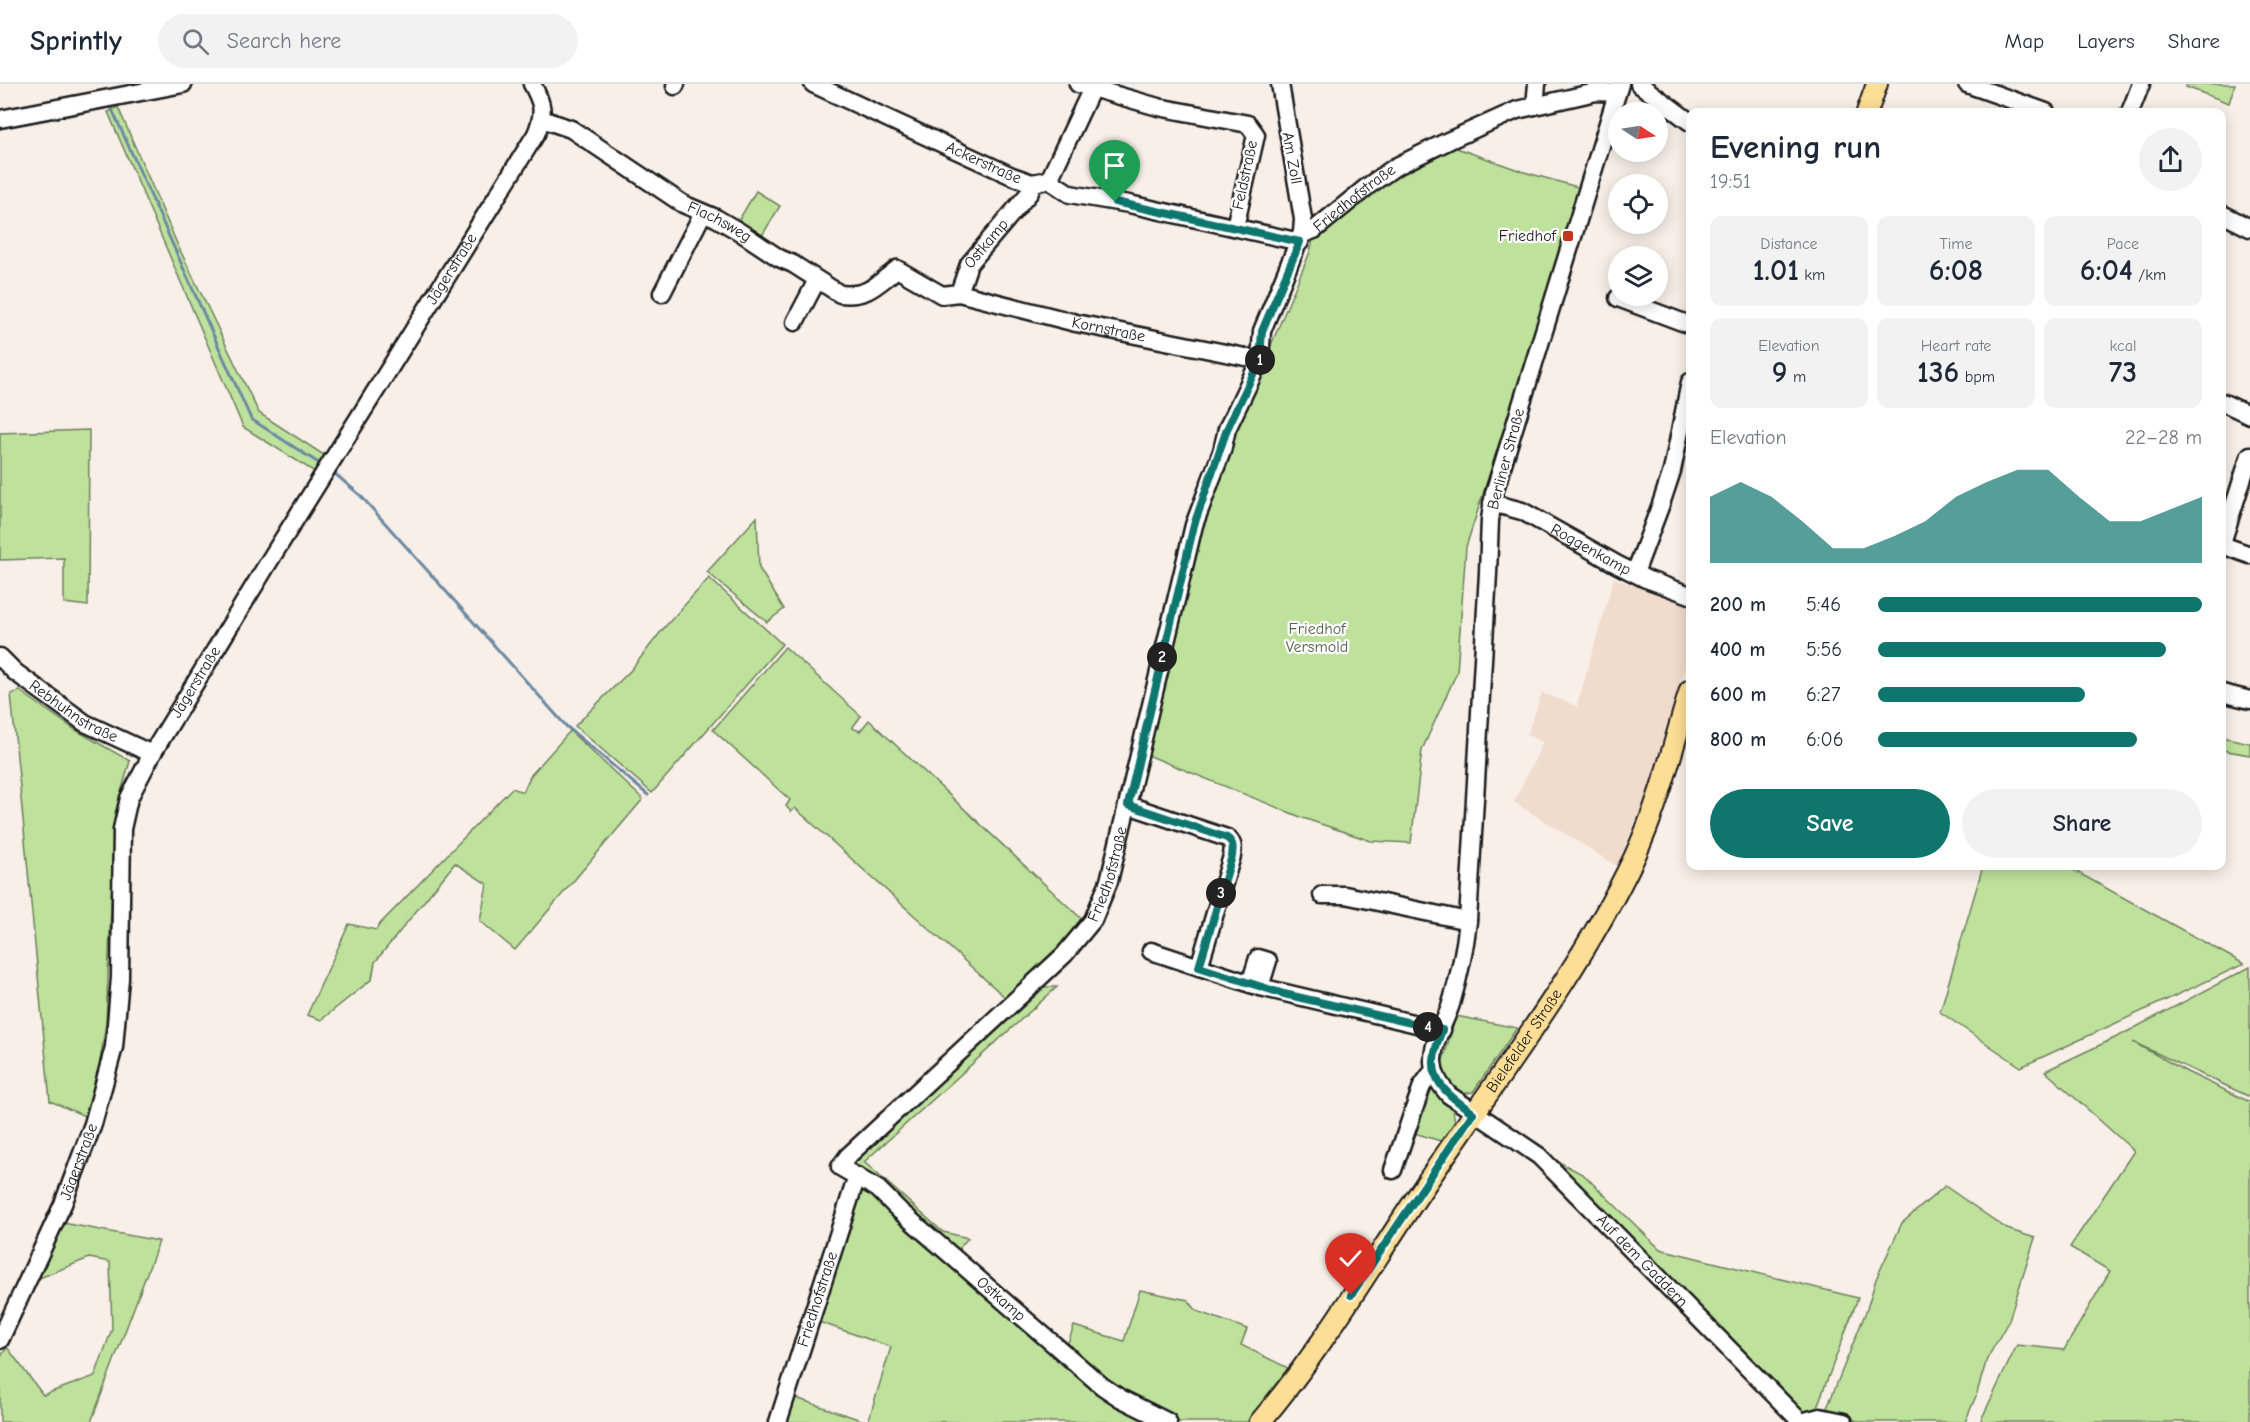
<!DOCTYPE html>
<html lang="en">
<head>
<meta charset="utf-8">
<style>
  :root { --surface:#fff; --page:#f2f2f3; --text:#1f2937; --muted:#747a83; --line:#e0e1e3; --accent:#0f766e }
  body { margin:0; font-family:"Comic Neue",sans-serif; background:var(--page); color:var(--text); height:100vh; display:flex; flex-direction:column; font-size:22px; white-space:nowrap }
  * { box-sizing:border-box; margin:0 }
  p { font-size:20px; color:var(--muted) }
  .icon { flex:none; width:33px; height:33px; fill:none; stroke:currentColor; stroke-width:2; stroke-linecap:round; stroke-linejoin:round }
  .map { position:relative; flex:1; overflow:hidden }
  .sheet { position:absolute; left:1686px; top:24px; width:540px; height:762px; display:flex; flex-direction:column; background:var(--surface); border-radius:12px; box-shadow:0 3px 15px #0003 }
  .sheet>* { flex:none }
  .needle { width:39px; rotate:102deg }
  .tools { position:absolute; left:1608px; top:18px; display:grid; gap:12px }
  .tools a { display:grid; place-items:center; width:60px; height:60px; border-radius:50%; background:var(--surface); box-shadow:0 3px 15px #0003; font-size:30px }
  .pin { position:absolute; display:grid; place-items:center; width:51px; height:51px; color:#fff; margin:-62px -26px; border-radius:50% 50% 50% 0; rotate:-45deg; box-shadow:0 0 6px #0007 }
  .pin .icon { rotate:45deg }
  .km { position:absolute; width:30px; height:30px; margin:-15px; border-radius:50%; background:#222; color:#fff; font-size:16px; line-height:30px; text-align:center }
  .round { display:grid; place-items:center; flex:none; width:63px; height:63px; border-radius:32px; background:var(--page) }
  .headline { display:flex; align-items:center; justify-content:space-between; height:102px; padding:0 24px }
  h1 { font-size:33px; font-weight:800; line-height:45px }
  .figures { display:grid; grid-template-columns:repeat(3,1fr); gap:9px; height:102px; padding:6px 24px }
  .figures div { display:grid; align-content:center; border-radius:12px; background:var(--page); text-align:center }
  .figures b { font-size:30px; font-weight:800 }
  .figures small { font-size:16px; font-weight:400 }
  .figures p { font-size:16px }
  .chart { height:168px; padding:12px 24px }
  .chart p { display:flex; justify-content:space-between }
  .chart svg { width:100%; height:108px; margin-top:6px; fill:var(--accent); opacity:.7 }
  .cta { display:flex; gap:12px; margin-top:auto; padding:12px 24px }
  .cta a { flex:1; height:69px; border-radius:36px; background:var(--accent); color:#fff; font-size:24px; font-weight:800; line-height:69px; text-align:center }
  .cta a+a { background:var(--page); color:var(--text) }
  ul { padding:0 24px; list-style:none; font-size:20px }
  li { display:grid; grid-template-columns:96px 72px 1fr; align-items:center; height:45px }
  li i { height:15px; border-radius:8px; background:var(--accent) }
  header { display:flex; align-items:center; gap:36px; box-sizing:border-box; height:84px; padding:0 30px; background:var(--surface); border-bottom:2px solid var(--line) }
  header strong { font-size:28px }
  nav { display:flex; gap:33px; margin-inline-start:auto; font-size:21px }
  .search { width:420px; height:54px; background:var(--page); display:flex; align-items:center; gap:15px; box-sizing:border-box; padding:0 21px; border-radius:33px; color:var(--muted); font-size:22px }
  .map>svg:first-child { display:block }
  .built { fill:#f0dbcd }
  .green { fill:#bee29c; stroke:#6d7f5c; stroke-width:1.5 }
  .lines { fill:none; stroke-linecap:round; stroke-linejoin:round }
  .stream { stroke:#6c89a3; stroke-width:3 }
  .minor-casing { stroke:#1c1c1c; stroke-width:21 }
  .major-casing { stroke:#1c1c1c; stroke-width:24 }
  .minor { stroke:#fff; stroke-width:16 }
  .major { stroke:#fdde96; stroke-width:20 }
  .route-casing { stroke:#fff; stroke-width:12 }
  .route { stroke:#0f766e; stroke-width:8 }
  .poi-dot { fill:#c8321e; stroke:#fff; stroke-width:2 }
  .labels { text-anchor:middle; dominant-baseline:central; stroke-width:4.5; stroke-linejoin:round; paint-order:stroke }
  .street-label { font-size:16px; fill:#1c1c1c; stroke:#fff }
  .poi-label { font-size:16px; fill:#1c1c1c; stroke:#fff; text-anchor:end }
  .park-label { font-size:16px; fill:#556149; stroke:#fff }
</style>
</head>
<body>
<header>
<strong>Sprintly</strong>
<div class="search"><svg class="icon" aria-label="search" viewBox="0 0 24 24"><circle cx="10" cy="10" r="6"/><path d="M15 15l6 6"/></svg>Search here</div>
<nav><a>Map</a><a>Layers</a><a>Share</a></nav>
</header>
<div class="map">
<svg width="2250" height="1338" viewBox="0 0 2250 1338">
  <rect width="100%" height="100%" fill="#f8efe8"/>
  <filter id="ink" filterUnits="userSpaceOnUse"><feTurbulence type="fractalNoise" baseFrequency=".0167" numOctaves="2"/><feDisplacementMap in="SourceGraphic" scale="12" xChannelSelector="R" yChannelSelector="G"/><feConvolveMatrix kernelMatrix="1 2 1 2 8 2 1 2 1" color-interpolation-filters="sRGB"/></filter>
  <g filter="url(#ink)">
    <polygon class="built" points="1614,494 1690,522 1690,567 1649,705 1617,782 1514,718 1543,658 1527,651 1542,609 1577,622"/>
    <g class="green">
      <polygon points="2187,0 2235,0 2229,19 2186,3"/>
      <polygon points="118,23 178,162 259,329 327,373 318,390 243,343 108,28"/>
      <polygon points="1448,61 1524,88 1581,104 1466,463 1457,588 1422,666 1411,759 1371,757 1303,734 1145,670 1184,501 1214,397 1310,168 1313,155 1386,94"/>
      <polygon points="756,107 780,122 760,155 737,139"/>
      <polygon points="89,346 88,522 64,519 64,474 0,476 0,349"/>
      <polygon points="757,433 759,484 784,525 767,538 707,488"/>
      <polygon points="709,494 782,560 652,709 575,642 631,586 663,545"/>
      <polygon points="785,563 861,632 852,644 860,647 869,636 1085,838 1057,869 1008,916 795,724 791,728 786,722 790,716 713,646"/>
      <polygon points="20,607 74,645 130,677 115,729 106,939 99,983 87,1033 50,1017 11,610"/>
      <polygon points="570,647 643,715 515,866 480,837 487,800 455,779 375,878 372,895 321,936 307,931 349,840 376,846 379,841 512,704 523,708 531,691"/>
      <polygon points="2222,653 2250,659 2250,671 2222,666"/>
      <polygon points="1983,782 2066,782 2244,880 2021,983 1940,928"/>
      <polygon points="2250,883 2250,1013 2133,958 2187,988 2250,1018 2250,1338 1980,1338 2017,1261 2064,1266 2110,1187 2070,1163 2134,1067 2045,987 2121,951"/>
      <polygon points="1045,903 1057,903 864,1078 943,1148 968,1154 955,1169 851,1080"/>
      <polygon points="1456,932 1517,944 1473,1008 1461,1010 1449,1001 1441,983"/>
      <polygon points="1434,1004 1439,1013 1453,1025 1455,1040 1444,1058 1411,1048 1426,1006"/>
      <polygon points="1548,1072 1584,1091 1660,1165 1858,1214 1814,1331 1794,1325"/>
      <polygon points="1945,1102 2007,1145 2035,1154 2009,1236 1987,1275 1976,1312 1965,1338 1864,1338 1829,1331 1827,1324 1867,1225 1876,1195 1902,1139"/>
      <polygon points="868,1105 1157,1338 868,1338 891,1263 816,1237 858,1106"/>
      <polygon points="63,1139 159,1157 91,1338 0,1338 0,1274 7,1263 43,1311 95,1292 112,1245 110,1178 89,1174 37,1195"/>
      <polygon points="1140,1206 1188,1216 1197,1227 1247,1245 1241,1261 1288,1284 1247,1338 1178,1338 1125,1312 1065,1267 1074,1242 1124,1257"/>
      <polygon points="790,1312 867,1338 782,1338"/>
    </g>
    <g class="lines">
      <g class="stream">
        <polyline points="0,44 111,23 251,335 320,380"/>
        <polyline points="334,389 360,411 566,642 648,711"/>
      </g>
      <g class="minor-casing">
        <g id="minor">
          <path id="s1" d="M813,0L1012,92L1032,99L1049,96L1070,110L1129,120L1300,158"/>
          <polyline points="1078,0 1158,23 1248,40 1256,51 1235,143"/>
          <path id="s2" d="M1620,0L1494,409L1490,436L1488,489L1468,837C1465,865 1459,893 1451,920C1445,939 1432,958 1433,978C1434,992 1440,1001 1449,1011L1539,1072L1801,1338"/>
          <polyline points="1639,0 1690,38"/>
          <polyline points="1967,0 2046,28"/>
          <polyline points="675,2 676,0"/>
          <polyline points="1535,22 1537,0"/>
          <polyline points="2130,28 2141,0"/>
          <polyline points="0,35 183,0"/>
          <path id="s3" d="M542,35L571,45L683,120L716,134L740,148L779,174L793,180L840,210C868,213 876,201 897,185L942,211L959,209L969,180L1030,108L1032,99"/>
          <polyline points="1049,96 1094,0"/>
          <polyline points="2222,130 2250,144"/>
          <path id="s4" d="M1302,149H1306L1314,146L1368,102L1395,83L1450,56L1517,26L1596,8L1616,9"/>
          <polyline points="662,209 703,129"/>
          <path id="s5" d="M959,209L1076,239L1260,276"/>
          <polyline points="1618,214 1690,241"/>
          <polyline points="795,238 817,196"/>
          <polyline points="2222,318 2250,331"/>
          <path id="s6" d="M1492,419L1522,427L1618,481L1646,495L1690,511"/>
          <polyline points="2222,459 2250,371"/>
          <polyline points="2222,461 2250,471"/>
          <polyline points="1635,489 1661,420 1672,387 1690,298"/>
          <path id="s7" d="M0,573L15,588L85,639L152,670"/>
          <polyline points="2222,609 2250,616"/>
          <path d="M1128,721L1227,754C1234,759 1233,764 1232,772L1199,883"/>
          <polyline points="1322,811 1345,811 1468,837"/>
          <polyline points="1151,867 1260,903 1442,946"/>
          <polyline points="1250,900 1258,874 1268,877 1260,903"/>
          <polyline points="1393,1086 1422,1002 1430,991 1435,989"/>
          <path id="s8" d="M0,1256L63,1120L93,1040L114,963L120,894L122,745L129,714L152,670L273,471L536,50C545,28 543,20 532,0"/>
          <path id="s9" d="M778,1338L857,1092"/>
          <path id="s10" d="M1168,1338L1120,1314L1102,1302L900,1127L878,1105L840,1083L848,1072L1064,871L1093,836L1109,797L1194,441L1222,367L1227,345L1260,276L1262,247L1302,149L1303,135L1280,0"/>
          <polyline points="1801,1338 1820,1333 1844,1338"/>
        </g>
      </g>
      <g class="major-casing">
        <g id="major">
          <polyline points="1867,28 1877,0"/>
          <path id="s11" d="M1260,1338C1320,1268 1369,1184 1421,1107C1493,999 1578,891 1634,774C1659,721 1673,662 1690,606"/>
        </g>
      </g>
      <use href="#minor" class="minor"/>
      <use href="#major" class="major"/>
    </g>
  </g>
  <g class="lines" filter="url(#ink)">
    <g class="route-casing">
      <path id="route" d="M1115,118L1300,158L1262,247L1260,276L1227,345L1194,441L1128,721L1227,754C1234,759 1233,764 1232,772L1199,883L1284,910L1442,946C1424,991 1437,1003 1473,1029L1351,1211"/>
    </g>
    <use href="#route" class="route"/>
  </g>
  <rect class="poi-dot" x="1562" y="146" width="12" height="12" rx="3"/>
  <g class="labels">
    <g class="street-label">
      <text transform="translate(1292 74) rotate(80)">Am Zoll</text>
      <text stroke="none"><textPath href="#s1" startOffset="188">Ackerstraße</textPath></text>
      <text transform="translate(1245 91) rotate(-78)">Feldstraße</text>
      <text stroke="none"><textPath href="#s4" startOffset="64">Friedhofstraße</textPath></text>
      <text stroke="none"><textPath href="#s3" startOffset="206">Flachsweg</textPath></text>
      <text stroke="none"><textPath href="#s3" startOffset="538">Ostkamp</textPath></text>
      <text stroke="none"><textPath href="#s8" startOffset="1185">Jägerstraße</textPath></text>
      <text stroke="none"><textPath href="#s5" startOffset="154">Kornstraße</textPath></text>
      <text transform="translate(1506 375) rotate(-75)">Berliner Straße</text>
      <text stroke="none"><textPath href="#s6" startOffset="110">Roggenkamp</textPath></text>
      <text stroke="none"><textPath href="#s8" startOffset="699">Jägerstraße</textPath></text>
      <text stroke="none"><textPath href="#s7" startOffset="92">Rebhuhnstraße</textPath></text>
      <text stroke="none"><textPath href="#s10" startOffset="820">Friedhofstraße</textPath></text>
      <text stroke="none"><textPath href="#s11" startOffset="464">Bielefelder Straße</textPath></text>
      <text stroke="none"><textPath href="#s8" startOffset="195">Jägerstraße</textPath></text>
      <text stroke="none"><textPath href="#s2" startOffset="1296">Auf dem Gaddern</textPath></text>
      <text stroke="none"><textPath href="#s9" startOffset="129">Friedhofstraße</textPath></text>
      <text transform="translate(1001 1215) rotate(41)">Ostkamp</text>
    </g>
    <g class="poi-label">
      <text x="1556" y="152">Friedhof</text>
    </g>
    <g class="park-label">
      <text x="1317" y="545">Friedhof<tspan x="1317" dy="18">Versmold</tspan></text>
    </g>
  </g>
</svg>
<div class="tools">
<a><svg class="needle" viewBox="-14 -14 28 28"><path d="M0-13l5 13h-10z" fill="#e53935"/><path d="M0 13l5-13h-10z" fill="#747a83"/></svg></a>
<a><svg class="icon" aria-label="locate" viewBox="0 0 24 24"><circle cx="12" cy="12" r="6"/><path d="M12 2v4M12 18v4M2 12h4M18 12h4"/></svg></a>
<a><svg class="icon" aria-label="layers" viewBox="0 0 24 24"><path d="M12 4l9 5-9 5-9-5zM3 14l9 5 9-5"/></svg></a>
</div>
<div class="pin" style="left:1115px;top:118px;background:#1e9e55"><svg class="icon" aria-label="arrive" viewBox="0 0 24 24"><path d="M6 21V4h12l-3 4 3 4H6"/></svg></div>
<div class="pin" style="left:1351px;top:1211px;background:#d93025"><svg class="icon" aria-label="check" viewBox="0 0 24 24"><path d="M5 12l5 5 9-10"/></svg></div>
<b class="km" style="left:1260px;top:276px">1</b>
<b class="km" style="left:1162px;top:573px">2</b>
<b class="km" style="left:1221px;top:809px">3</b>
<b class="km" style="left:1428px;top:943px">4</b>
<section class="sheet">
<div class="headline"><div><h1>Evening run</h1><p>19:51</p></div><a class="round"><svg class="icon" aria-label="share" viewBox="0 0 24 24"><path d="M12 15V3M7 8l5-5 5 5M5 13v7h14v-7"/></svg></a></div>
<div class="figures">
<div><p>Distance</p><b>1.01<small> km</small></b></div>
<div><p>Time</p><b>6:08</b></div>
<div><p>Pace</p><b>6:04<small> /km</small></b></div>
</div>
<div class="figures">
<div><p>Elevation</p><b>9<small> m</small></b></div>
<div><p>Heart rate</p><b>136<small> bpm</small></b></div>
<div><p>kcal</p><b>73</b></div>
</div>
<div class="chart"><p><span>Elevation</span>22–28 m</p>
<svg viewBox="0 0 160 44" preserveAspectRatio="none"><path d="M0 44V17L10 11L20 17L30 27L40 38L50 38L60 33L70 27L80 17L90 11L100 6L110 6L120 17L130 27L140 27L150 22L160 17V44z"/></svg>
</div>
<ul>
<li><b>200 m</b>5:46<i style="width:100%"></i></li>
<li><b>400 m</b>5:56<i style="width:89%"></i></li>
<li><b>600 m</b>6:27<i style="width:64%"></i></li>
<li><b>800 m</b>6:06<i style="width:80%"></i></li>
</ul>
<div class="cta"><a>Save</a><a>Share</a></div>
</section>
</div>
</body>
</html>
